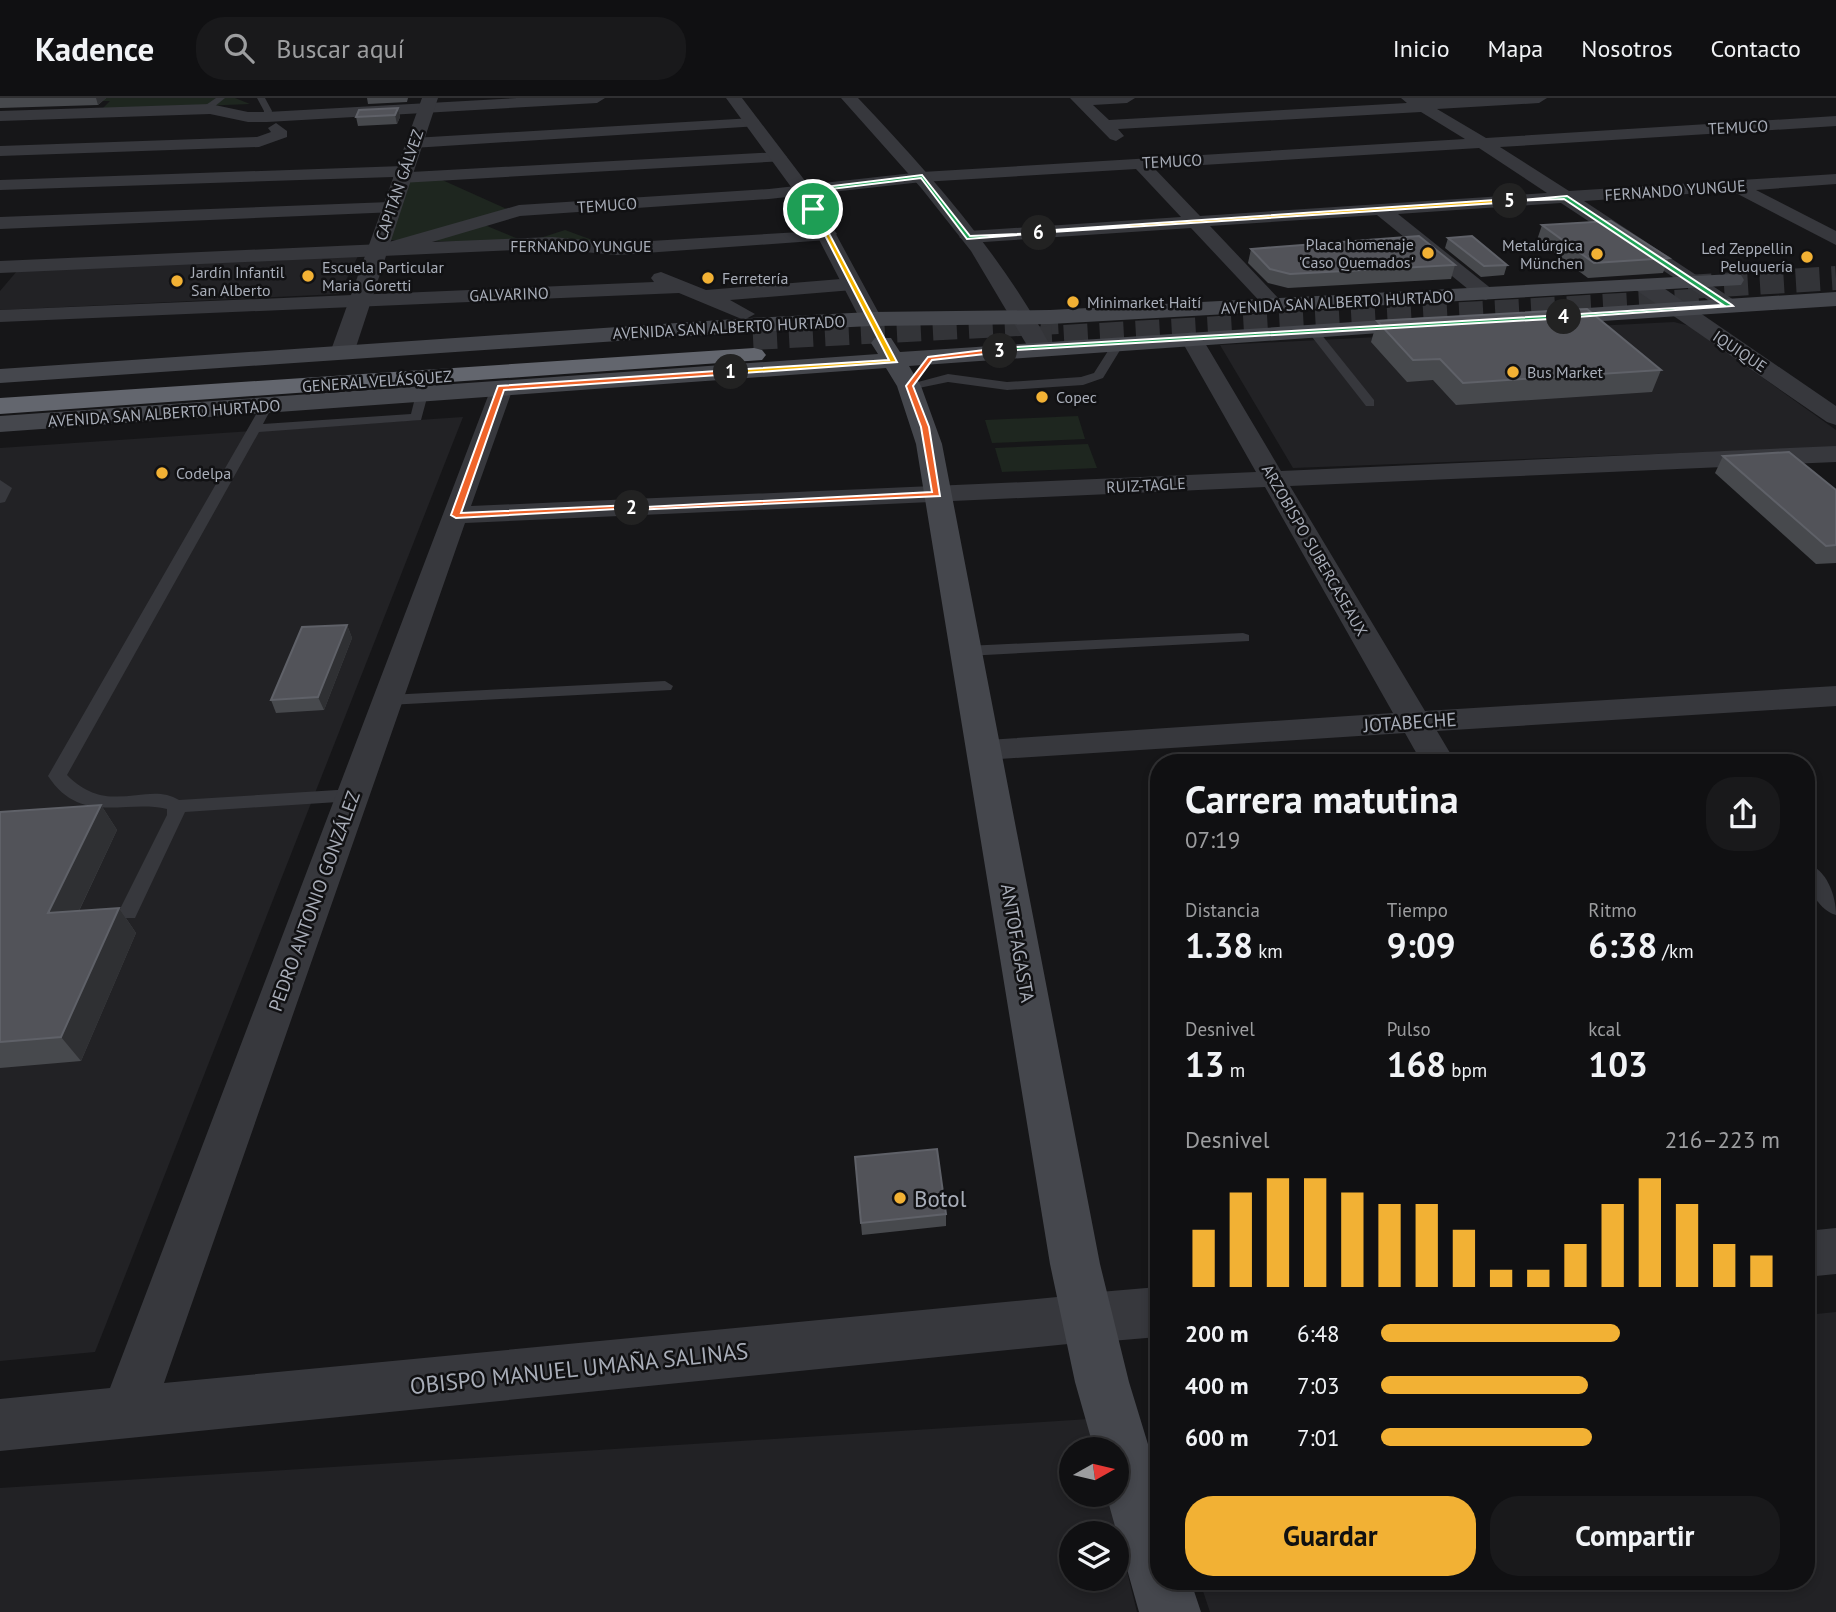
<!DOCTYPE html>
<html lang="es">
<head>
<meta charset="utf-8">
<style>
  :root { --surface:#101012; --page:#19191b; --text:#f1f3f6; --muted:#9c9d9f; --line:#303032; --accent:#f2b134 }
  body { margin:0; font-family:"PT Sans",sans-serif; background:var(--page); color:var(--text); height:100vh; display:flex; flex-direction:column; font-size:26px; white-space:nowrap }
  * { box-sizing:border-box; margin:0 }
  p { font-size:23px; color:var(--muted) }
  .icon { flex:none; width:38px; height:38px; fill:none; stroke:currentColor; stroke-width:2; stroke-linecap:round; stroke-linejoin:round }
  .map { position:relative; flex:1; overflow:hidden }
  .sheet { position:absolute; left:1150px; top:656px; width:665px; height:836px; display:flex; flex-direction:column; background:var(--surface); border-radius:28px; box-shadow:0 4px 10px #0003,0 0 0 2px var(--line) }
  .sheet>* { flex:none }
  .needle { width:46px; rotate:82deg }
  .tools { position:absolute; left:1059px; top:1339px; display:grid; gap:14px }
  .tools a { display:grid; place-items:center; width:70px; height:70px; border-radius:50%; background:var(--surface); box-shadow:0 4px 10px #0003,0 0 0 2px var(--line); font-size:35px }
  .pin { position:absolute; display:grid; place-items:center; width:60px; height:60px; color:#fff; margin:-30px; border:4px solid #fff; border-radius:50%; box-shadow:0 2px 7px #0007 }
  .km { position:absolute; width:35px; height:35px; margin:-18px; border-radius:50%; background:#222; color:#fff; font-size:19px; line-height:35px; text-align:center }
  .round { display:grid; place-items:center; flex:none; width:74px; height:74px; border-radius:28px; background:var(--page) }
  .headline { display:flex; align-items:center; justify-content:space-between; height:119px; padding:0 35px }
  h1 { font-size:38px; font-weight:600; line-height:52px }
  .figures { display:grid; grid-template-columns:repeat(3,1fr); gap:10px; height:119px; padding:7px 35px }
  .figures div { display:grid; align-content:center }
  .figures b { font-size:35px; font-weight:600 }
  .figures small { font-size:19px; font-weight:400 }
  .figures p { font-size:19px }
  .chart { height:196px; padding:14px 35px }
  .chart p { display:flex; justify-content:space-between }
  .chart svg { width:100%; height:126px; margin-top:7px; stroke:var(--accent); stroke-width:6 }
  .cta { display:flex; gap:14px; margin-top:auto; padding:14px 35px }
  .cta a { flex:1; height:80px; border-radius:28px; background:var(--accent); color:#111; font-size:28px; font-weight:600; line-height:80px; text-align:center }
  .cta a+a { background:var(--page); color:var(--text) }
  ul { padding:0 35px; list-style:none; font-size:23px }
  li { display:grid; grid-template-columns:112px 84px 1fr; align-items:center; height:52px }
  li i { height:18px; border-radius:9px; background:var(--accent) }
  header { display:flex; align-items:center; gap:42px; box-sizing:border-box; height:98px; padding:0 35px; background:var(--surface); border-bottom:2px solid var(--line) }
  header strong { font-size:33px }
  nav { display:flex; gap:38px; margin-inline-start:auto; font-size:24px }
  .search { width:490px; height:63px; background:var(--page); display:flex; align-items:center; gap:18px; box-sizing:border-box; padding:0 24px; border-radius:28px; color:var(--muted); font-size:26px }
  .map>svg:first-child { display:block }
  .built { fill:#222225; fill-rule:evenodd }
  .green { fill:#1e261f }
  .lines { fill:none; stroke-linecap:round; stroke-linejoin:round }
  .motorway-tunnel { stroke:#333438; stroke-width:24; stroke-dasharray:24 12; stroke-linecap:butt }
  .service { fill:#37383d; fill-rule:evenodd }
  .minor { fill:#37383d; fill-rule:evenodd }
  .tertiary { fill:#37383d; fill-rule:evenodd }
  .secondary { fill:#45474d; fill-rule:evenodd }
  .motorway { fill:#63666e; fill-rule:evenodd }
  .wall { fill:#47494d }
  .shaded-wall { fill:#2f3033 }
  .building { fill:#525359; stroke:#5f6168; stroke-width:2 }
  .split-1 { fill:#f5b400; stroke:#fff; stroke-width:2 }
  .split-2 { fill:#f0652b; stroke:#fff; stroke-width:2 }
  .split-3 { fill:#f0652b; stroke:#fff; stroke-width:2 }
  .split-4 { fill:#22a559; stroke:#fff; stroke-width:2 }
  .split-5 { fill:#22a559; stroke:#fff; stroke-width:2 }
  .split-6 { fill:#f5b400; stroke:#fff; stroke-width:2 }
  .split-7 { fill:#22a559; stroke:#fff; stroke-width:2 }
  .poi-dot { fill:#f2b134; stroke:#111113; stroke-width:2.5 }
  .labels { text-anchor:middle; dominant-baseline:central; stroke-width:5; stroke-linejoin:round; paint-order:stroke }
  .far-street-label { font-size:16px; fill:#a8adb8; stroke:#111113 }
  .far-poi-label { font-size:16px; fill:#a8adb8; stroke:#111113; text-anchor:start }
  .street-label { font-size:19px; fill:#a8adb8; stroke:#111113 }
  .near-poi-label { font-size:23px; fill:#a8adb8; stroke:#111113; text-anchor:start }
  .near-street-label { font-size:23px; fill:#a8adb8; stroke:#111113 }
</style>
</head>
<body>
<header>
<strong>Kadence</strong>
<div class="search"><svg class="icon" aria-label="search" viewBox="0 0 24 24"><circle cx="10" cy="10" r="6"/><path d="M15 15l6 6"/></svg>Buscar aquí</div>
<nav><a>Inicio</a><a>Mapa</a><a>Nosotros</a><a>Contacto</a></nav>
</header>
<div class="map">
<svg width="1836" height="1514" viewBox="0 0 1836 1514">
  <rect width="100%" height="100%" fill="#161618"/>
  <g class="built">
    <polygon points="358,158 339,196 0,212 0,193 17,173"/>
    <polygon points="1674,224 1690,228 1836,332 1836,349 1293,370 1220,247"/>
    <polygon points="463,319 95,1254 0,1263 0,350"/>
    <polygon points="1836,1214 1836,1514 1210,1514 1200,1484 1806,1484 1806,1217"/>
    <path d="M1089,1321L1096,1351H1071V1396L1108,1397L1137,1514H0V1390ZM1071,1435H1116V1480H1071Z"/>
  </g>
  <g class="green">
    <polygon points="97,0 235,0 250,6 101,12 110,3 94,3"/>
    <polygon points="440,81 509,112 475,123 521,142 537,141 565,132 606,147 387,142 409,84"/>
    <polygon points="1078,318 1085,341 992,345 985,322"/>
    <polygon points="1088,346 1097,370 1002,374 995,350"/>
  </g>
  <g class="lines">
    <g class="motorway-tunnel">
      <polyline points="1688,189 1836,180"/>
      <polyline points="753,240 1058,224"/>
      <polyline points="1028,241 1709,202"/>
    </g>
    <g class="service">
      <polygon points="216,0 225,0 209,13 203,13 203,9"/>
      <polygon points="257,0 265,0 272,13 270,21 263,19 264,13"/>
      <polygon points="1309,231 1317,231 1374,302 1374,308 1366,308 1309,235"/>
      <polygon points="1119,241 1125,244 1103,280 1083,287 1007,292 948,284 909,292 903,288 948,276 1007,284 1081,279 1094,275 1115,242"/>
      <path d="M422,292L428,296L421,322L259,334L67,677C109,720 147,682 179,702L353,691L362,697L353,703L185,714L135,820H121L118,815L167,717V711C125,701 81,728 48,678L262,306L272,309L263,326L411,316L416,296Z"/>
      <polygon points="0,382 12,390 5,404 0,405"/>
      <polygon points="1243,535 1249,537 1249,543 966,558 958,553 966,548"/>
      <polygon points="665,583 673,588 671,592 388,607 380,602 388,597"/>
      <path d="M1806,765C1827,771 1836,798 1836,817C1815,811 1806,784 1806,765Z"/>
    </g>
    <g class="minor">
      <polygon points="517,0 605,0 597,5 267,24 248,24 210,16 0,23 0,13 210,6 248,14 267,14"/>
      <path d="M1070,0H1135L1127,5L1093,7L1109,22L1407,5L1401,0H1547L1539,5L1437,11L1486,40L1836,18V28L1500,49L1569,93L1836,76V86L1756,92L1836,133V147L1732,93L1584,103L1737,204L1741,208L1730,214L1723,212L1561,105L1398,116L1493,192L1496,196L1486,202L1479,200L1377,117L1210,128L1281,203L1285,207L1281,211H1267L1191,130L969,145L959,139L969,133L1181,119L1136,71L922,84L769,101L520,118L432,144L552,139L617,145L834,132L837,136L827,142L617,157L552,151L517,152L0,175V163L382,146L519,107L769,91L922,74L1465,41L1421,14L1118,31L1124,38L1116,43L1110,41ZM1479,50L1547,95L1200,118L1154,70Z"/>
      <polygon points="753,20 759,22 759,28 413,50 405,45 413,40"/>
      <polygon points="276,25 287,33 287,39 259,49 0,58 0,48 257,39 271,34 268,30"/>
      <polygon points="779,54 787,59 785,63 401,85 395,84 393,79 0,92 0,82 403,68 409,69 411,74"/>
      <polygon points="390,104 396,106 399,110 396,114 0,131 0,119"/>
      <polygon points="661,174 706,192 853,180 863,186 853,192 730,202 755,216 744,222 679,195 0,224 0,212 654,184 651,180 654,176"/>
      <polygon points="1191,233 1202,240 1281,373 1836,348 1836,364 1290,388 1425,613 1836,588 1836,608 1437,633 1456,665 1422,665 1405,635 984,662 972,659 967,651 972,643 1393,615 1265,389 465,425 164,1285 1088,1196 1106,1203 1113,1220 1106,1237 1088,1244 0,1353 0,1301 110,1290 493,285 509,285 513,290 471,408 1256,374 1180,240"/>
    </g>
    <g class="tertiary">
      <polygon points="422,0 438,0 354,255 350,260 334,260 330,255"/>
      <polygon points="726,0 742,0 812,92 882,221 879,226 863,226 860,221 794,93"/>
      <path d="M841,0H858C931,77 1000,155 1051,249L1047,254H1031L971,153L922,91Z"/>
      <polygon points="1644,181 1652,182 1836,308 1836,327 1827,324 1636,192 1633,187"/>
      <polygon points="1836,1130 1836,1176 1806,1179 1806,1133"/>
      <polygon points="1158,1189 1158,1239 1088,1245 1070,1238 1062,1220 1070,1202 1088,1195"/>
    </g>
    <g class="secondary">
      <polygon points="1733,176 1741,177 1744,182 1741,187 1050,226 871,228 750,234 0,285 0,271 750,220 871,214 1050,212"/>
      <polygon points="1836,194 1836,208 1541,227 1530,220 1541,213"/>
      <polygon points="1429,219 1437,221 1440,226 1437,231 909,268 921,288 942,346 1100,1166 1129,1284 1158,1379 1158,1484 1191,1484 1201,1514 1139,1514 1106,1396 1116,1396 1116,1351 1094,1351 1075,1284 1050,1166 916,346 897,288 886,270 0,334 0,318 878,256 871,245 875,240 891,240 900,254"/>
    </g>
    <polygon class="motorway" points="754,250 762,252 766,257 762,262 0,316 0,300"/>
  </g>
  <g class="wall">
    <polygon points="0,0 106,0 98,7 0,10"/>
    <polygon points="367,0 408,0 407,4 368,6"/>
    <polygon points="398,10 400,19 397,26 358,28 356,19"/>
    <polygon points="1542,127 1669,160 1663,175 1588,180 1537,142"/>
    <polygon points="1448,140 1507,167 1504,177 1481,179 1445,150"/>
    <polygon points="1251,151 1455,167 1451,181 1288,190 1268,185 1248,165"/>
    <polygon points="1377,223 1661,272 1652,294 1456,307 1433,282 1407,284 1371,244"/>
    <polygon points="1723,358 1836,392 1836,465 1816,466 1715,375"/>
    <polygon points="347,527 352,540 324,612 276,615 271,602"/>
    <polygon points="101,707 117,732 79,813 119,810 136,835 81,963 0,970 0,714"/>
    <polygon points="855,1059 946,1116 946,1128 862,1137"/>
  </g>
  <g class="shaded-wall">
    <polygon points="96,0 106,0 98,7"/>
    <polygon points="398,10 400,19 397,26 395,17"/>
    <polygon points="347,527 352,540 324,612 318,599"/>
    <polygon points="101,707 117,732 66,840 48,815"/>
    <polygon points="119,810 136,835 81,963 61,939"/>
  </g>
  <g class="building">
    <polygon points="398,10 395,17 356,19 359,12"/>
    <polygon points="1611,123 1669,160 1594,165 1542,127"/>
    <polygon points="1419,138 1455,167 1290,176 1270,171 1251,151"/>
    <polygon points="1472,138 1507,167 1484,168 1448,140"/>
    <polygon points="1587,211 1661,272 1463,285 1440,261 1413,262 1377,223"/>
    <polygon points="1789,354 1836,392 1836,447 1826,448 1723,358"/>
    <polygon points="347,527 318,599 271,602 302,529"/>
    <polygon points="101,707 48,815 119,810 61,939 0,944 0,714"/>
    <polygon points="937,1051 946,1116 861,1125 855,1059"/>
  </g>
  <polygon class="split-1" points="811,110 816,111 897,264 729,276 731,272 889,262"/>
  <polygon class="split-2" points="731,272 734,276 504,292 461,415 632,407 636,410 456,420 451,417 498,288"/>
  <polygon class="split-3" points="1000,250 1003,254 932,262 913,288 929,329 940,398 632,412 627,410 932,394 921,329 906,288 928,259"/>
  <polygon class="split-4" points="1564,217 1566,220 997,253 1000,250"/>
  <polygon class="split-5" points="1567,98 1732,207 1733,208 1561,220 1564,217 1723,207 1564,101 1508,103"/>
  <polygon class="split-6" points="1510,101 1512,104 1036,135 1039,133"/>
  <polygon class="split-7" points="922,77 970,138 1042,135 967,141 921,80 806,94 816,111 813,113 800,92"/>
  <g class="poi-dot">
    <circle cx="1428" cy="155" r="7"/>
    <circle cx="1597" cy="156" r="7"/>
    <circle cx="1807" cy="159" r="7"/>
    <circle cx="308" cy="178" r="7"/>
    <circle cx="708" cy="180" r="7"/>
    <circle cx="177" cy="183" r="7"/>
    <circle cx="1073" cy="204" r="7"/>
    <circle cx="1513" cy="274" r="7"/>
    <circle cx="1042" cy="299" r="7"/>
    <circle cx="162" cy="375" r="7"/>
    <circle cx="900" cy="1100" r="7"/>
  </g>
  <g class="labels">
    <g class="far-street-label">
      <text transform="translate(1738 29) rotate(-3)">TEMUCO</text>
      <text transform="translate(1172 63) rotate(-3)">TEMUCO</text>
      <text transform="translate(399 87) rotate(-71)">CAPITÁN GÁLVEZ</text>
      <text transform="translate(1675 92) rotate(-4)">FERNANDO YUNGUE</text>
      <text transform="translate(607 107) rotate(-4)">TEMUCO</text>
      <text x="581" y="148">FERNANDO YUNGUE</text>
      <text transform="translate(509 196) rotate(-2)">GALVARINO</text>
      <text transform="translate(1337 204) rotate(-3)">AVENIDA SAN ALBERTO HURTADO</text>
      <text transform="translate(729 229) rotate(-3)">AVENIDA SAN ALBERTO HURTADO</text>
      <text transform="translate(1740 253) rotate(34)">IQUIQUE</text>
      <text transform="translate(377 283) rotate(-4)">GENERAL VELÁSQUEZ</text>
      <text transform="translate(164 315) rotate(-4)">AVENIDA SAN ALBERTO HURTADO</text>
      <text transform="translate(1146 387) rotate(-3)">RUIZ-TAGLE</text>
      <text transform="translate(1315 452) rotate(60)">ARZOBISPO SUBERCASEAUX</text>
    </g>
    <g class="far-poi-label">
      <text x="1414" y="146" text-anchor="end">Placa homenaje<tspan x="1414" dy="18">'Caso Quemados'</tspan></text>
      <text x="1583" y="147" text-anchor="end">Metalúrgica<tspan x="1583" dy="18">München</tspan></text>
      <text x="1793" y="150" text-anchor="end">Led Zeppellin<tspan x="1793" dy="18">Peluquería</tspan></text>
      <text x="322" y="169">Escuela Particular<tspan x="322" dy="18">Maria Goretti</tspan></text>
      <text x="191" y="174">Jardín Infantil<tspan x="191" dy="18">San Alberto</tspan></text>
      <text x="722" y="180">Ferretería</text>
      <text x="1087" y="204">Minimarket Haití</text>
      <text x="1527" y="274">Bus Market</text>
      <text x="1056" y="299">Copec</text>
      <text x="176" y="375">Codelpa</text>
    </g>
    <g class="street-label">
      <text transform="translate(1410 624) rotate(-4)">JOTABECHE</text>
      <text transform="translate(314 803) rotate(-70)">PEDRO ANTONIO GONZÁLEZ</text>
      <text transform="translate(1018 845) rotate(80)">ANTOFAGASTA</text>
    </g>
    <g class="near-poi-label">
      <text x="914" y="1100">Botol</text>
    </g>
    <g class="near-street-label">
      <text transform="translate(579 1270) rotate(-6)">OBISPO MANUEL UMAÑA SALINAS</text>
    </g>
  </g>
</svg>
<div class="tools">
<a><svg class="needle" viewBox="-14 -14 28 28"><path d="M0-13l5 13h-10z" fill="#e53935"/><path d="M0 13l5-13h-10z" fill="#9c9d9f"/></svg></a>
<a><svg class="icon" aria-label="layers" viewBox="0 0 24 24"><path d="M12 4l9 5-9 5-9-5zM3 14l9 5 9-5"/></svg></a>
</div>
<div class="pin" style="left:813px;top:111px;background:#1e9e55"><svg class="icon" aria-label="arrive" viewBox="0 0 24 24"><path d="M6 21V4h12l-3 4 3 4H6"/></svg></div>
<b class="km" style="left:731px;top:274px">1</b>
<b class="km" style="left:632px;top:410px">2</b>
<b class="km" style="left:1000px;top:253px">3</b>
<b class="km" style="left:1564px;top:219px">4</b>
<b class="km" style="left:1510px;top:103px">5</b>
<b class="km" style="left:1039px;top:135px">6</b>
<section class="sheet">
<div class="headline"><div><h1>Carrera matutina</h1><p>07:19</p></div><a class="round"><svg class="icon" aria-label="share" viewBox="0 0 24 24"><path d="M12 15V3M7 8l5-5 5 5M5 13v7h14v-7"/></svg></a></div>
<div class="figures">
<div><p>Distancia</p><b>1.38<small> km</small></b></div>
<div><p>Tiempo</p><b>9:09</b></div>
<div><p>Ritmo</p><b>6:38<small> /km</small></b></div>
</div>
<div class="figures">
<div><p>Desnivel</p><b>13<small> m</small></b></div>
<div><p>Pulso</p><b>168<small> bpm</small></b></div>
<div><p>kcal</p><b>103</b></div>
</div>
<div class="chart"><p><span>Desnivel</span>216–223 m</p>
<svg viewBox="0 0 160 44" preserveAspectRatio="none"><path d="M5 44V24M15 44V11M25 44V6M35 44V6M45 44V11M55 44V15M65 44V15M75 44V24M85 44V38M95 44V38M105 44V29M115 44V15M125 44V6M135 44V15M145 44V29M155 44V33"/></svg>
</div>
<ul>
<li><b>200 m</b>6:48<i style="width:60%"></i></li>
<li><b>400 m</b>7:03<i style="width:52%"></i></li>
<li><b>600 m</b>7:01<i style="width:53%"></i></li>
</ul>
<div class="cta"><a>Guardar</a><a>Compartir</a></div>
</section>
</div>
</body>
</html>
